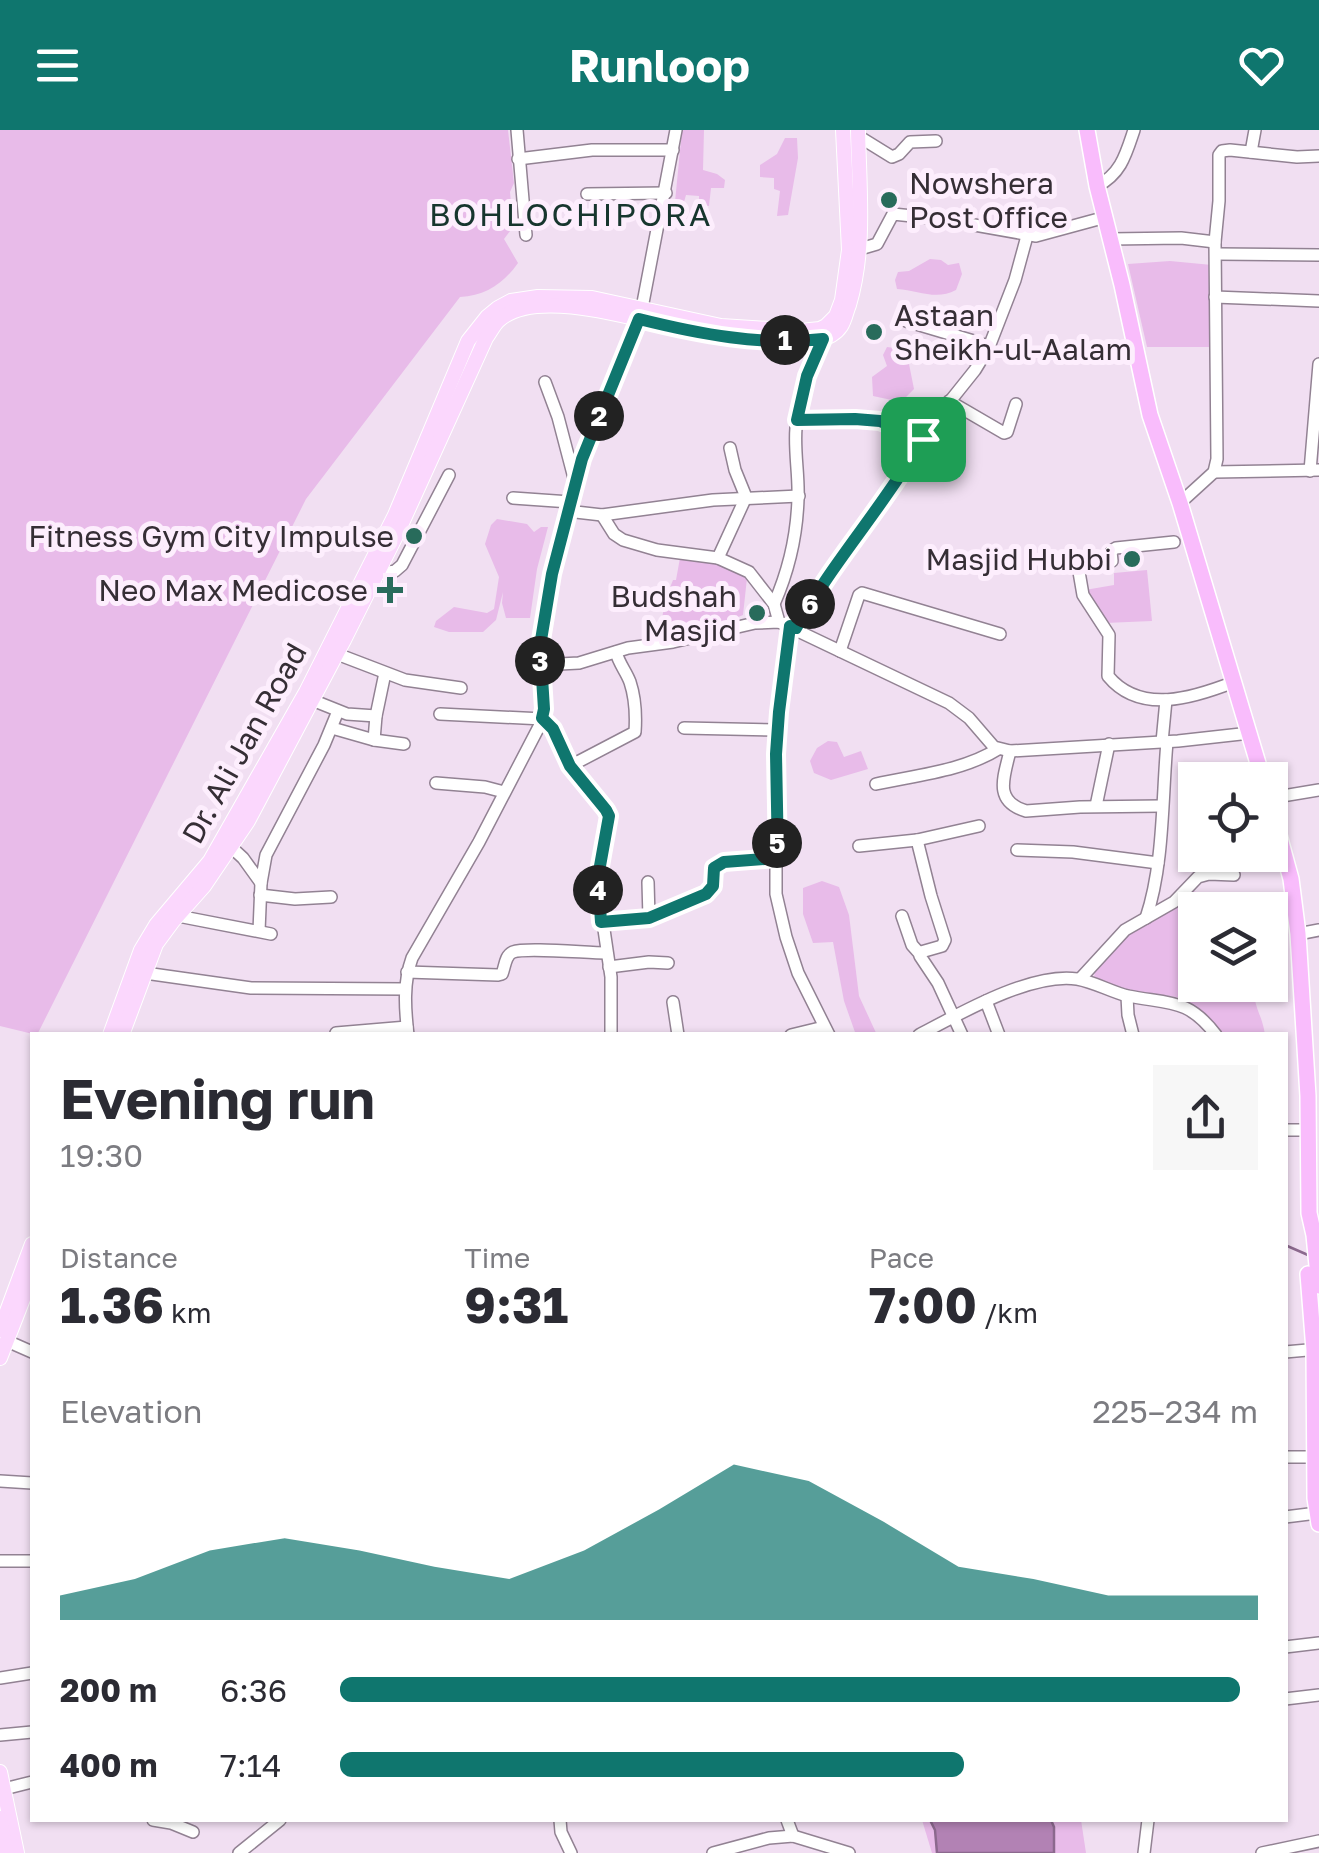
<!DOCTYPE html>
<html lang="en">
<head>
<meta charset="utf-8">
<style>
  :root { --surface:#fff; --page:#f7f7f7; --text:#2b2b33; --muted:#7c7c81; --accent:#0f766e }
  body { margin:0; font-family:"Golos Text",sans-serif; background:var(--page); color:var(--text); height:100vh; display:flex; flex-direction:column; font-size:38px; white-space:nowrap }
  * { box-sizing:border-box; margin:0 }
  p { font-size:32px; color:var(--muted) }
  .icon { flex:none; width:55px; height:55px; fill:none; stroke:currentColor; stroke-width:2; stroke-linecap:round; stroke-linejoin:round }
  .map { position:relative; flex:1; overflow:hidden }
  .panel { position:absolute; left:30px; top:902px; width:1258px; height:790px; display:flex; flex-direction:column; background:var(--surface); border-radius:0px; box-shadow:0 2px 8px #0004 }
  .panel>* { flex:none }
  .controls { position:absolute; left:1178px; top:632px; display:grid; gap:20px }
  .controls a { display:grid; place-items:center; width:110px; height:110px; border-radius:0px; background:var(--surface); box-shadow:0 2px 8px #0004; font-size:50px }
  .pin { position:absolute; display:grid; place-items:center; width:85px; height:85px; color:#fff; margin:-42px; border-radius:20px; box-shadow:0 5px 15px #0006 }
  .km { position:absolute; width:50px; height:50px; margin:-25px; border-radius:50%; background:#222; color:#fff; font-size:28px; line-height:50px; text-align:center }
  .round { display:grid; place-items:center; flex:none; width:105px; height:105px; border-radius:0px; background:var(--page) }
  .summary { display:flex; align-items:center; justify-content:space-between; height:170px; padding:0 30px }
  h1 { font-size:55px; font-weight:700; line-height:75px }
  .figures { display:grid; grid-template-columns:repeat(3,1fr); gap:15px; height:170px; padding:10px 30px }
  .figures div { display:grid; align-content:center }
  .figures b { font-size:50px; font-weight:700 }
  .figures small { font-size:28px; font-weight:400 }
  .figures p { font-size:28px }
  .chart { height:280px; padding:20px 30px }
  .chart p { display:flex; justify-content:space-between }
  .chart svg { width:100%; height:180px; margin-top:10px; fill:var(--accent); opacity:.7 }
  ul { padding:0 30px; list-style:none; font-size:32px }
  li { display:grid; grid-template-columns:160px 120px 1fr; align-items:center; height:75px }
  li i { height:25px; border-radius:12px; background:var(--accent) }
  header { display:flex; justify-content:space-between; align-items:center; height:130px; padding:0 30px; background:var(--accent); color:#fff; font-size:45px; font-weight:700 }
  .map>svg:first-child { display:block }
  .green { fill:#e8bbe9 }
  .water { fill:#b282b4; stroke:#8c698e; stroke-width:2.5 }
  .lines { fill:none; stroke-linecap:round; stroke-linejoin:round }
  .stream { stroke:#8c698e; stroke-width:2.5 }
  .minor-casing { stroke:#928293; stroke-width:14 }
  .major-casing { stroke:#fff; stroke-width:16 }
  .highway-casing { stroke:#fff; stroke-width:18 }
  .minor { stroke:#fff; stroke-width:11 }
  .major { stroke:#fbd7fd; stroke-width:14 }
  .highway { stroke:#f9bcfc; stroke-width:15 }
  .route-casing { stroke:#fff; stroke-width:20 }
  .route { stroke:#0f766e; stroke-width:12 }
  .poi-dot { fill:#286b5b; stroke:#fdeefd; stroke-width:4 }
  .labels { text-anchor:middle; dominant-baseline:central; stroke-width:10; stroke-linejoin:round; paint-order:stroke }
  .poi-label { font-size:30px; fill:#352e35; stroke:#fdeefd; text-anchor:end }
  .street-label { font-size:30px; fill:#352e35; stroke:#fdeefd }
  .neighbourhood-label { font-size:32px; letter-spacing:2.5px; fill:#17362e; stroke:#fdeefd }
</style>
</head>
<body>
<header><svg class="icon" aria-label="menu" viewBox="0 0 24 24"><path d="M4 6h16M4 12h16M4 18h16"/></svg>Runloop<svg class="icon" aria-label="heart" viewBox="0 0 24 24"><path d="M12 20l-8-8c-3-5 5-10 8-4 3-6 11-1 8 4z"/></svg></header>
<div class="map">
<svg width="1319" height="1723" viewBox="0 0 1319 1723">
  <rect width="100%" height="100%" fill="#f1dff2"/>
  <g class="green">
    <path d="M0,0H508L514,53L510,62L513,97L504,109L518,133C504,153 486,166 460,167L306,369L37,905L0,896Z"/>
    <polygon points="682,0 704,0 703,40 717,44 725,50 724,58 711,58 709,76 699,75 699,66 686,65 684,72 675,72"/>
    <polygon points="785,8 797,8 798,28 788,85 777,86 780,61 774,59 774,48 760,47 760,35 777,24"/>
    <path d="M930,129L941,130L948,135L959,133L962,144L956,160C936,171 918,160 897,159L895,150L898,142L909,141Z"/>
    <polygon points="1170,131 1212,135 1212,217 1147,217 1128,134"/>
    <polygon points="887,217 910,220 916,225 909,234 914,259 901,272 873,266 872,247 887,236 883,225"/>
    <polygon points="497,389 527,394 534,402 541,397 548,397 537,439 530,488 506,488 502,473 503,462 496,490 483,502 449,502 434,497 436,491 454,477 487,483 494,479 499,447 485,414 491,395"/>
    <path d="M680,428L732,435L747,448L743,485L700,503L660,509C661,488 665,469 673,450H676Z"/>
    <polygon points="1147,440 1152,491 1105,493 1085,460 1114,455 1114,443"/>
    <polygon points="828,611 837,612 844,627 861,621 868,639 831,650 814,643 810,631 817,618"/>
    <polygon points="822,751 839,757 849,785 859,866 877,905 856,905 844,871 833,812 813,813 803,784 803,758"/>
    <path d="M1189,759L1196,762L1197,771L1232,777V780H1195V855H1254C1253,878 1262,883 1265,905H1217L1201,884L1183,868L1129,860L1094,848L1096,834L1119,808Z"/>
    <polygon points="922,1690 1081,1690 1086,1723 932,1723"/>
  </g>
  <polygon class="water" points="930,1690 1051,1690 1054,1697 1054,1723 937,1723 935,1700"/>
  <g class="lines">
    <polyline class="stream" points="1285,1115 1308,1125"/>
    <g class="minor-casing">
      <g id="minor">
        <polyline points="517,0 526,105"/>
        <polyline points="858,6 892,27 899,24 910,12 936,11"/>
        <polyline points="1251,22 1255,0"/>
        <polyline points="518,29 592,20 673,20"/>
        <path d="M1097,56C1121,44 1126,24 1134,0"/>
        <polyline points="587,64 666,63"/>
        <polyline points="1111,109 1181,108 1215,112"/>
        <polyline points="860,119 877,114 893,84 941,89 1036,106 1106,87"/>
        <polyline points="1217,124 1319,125"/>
        <polyline points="1215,167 1319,171"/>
        <polyline points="642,178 676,0"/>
        <polyline points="906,191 977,212 989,217"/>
        <polyline points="545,252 558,287 574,348"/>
        <polyline points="949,271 1004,303 1007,302 1016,274"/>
        <polyline points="797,289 855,289 880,291 923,309"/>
        <polyline points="1310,341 1319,234"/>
        <polyline points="1214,342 1319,340"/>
        <polyline points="513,368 570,372"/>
        <polyline points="1180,373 1214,342 1217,329 1215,112 1219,71 1219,25 1222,21 1230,20 1297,27 1319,26"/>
        <polyline points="567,381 602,385 713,370 799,366"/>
        <polyline points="602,385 614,404 623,410 657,420 718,428 749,442 774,474 779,492"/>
        <path d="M1174,412L1116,418L1111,421L1112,431L1078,436L1083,465L1109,505L1108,546C1140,585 1193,568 1234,552"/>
        <polyline points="718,428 746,367 735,340 730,318"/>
        <polyline points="377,444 395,441 402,435 449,345"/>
        <path d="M774,474C789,440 797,405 798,368C799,345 794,321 796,298C799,266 810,237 823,209"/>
        <polyline points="791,496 779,582 776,624 776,764 786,807 798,843 829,905"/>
        <polyline points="797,499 834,436 895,355 935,290 975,240 989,217 1015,150 1027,106"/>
        <polyline points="840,521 859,465 862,463 1000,504"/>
        <polyline points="337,524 405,550 461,558"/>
        <polyline points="540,535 579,533 628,518 673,512 755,493 779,492 949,573 969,588 994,617 1010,621 1178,611 1250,603"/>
        <polyline points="312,570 347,584 376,586"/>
        <polyline points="440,584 543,589 553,599 570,636 606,680 609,686 599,733 598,759 611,847 611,905"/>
        <polyline points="332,598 374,610 404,614"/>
        <polyline points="684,598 778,600"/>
        <polyline points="374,610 376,586 385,543"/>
        <polyline points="1162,612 1166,570"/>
        <path d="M1010,621C1004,647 993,671 1026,681L1080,677L1161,676"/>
        <path d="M570,636L635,602C636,587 635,567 630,552C626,541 619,534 616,522"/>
        <polyline points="436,653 485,657 504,662"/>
        <path d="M876,654C917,645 963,641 998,619"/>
        <polyline points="1270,668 1319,660"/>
        <polyline points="1096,676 1109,614"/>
        <polyline points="917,710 931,766 945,810 942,816 921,822 920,826 938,853 962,905"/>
        <polyline points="859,716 917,710 979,696"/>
        <polyline points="231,717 243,728 261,753"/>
        <polyline points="1017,720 1073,722 1158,733"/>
        <polyline points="648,752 649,788"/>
        <polyline points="260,765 295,769 331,767"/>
        <polyline points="178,786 271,804"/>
        <polyline points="902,786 912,815 920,824"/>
        <path d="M1146,788C1164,735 1162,668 1167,612"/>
        <polyline points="601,792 649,788 706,764 713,756 714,738 724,732 778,729"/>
        <polyline points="259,801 261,753 266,725 324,615 338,581"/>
        <polyline points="1298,804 1319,800"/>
        <polyline points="609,837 649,832 668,833"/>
        <path d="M407,842L498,845L502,844C505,837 505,825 513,822C526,817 587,823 606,823"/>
        <polyline points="145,843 251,858 405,859"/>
        <polyline points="1080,849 1125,800 1174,772 1198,747 1209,744 1234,745"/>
        <polyline points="1127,866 1128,885 1133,905"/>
        <polyline points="986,871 999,905"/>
        <polyline points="673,872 678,905"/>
        <polyline points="336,903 407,897"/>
        <path d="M408,905C405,879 403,853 412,828L479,712L543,589L544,579L540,517L552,443L583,329L639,189"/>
        <polyline points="791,905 824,897"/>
        <path d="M919,905C959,884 1031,842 1077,849C1095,852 1111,862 1128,866C1169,874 1188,868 1216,905"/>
        <polyline points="1285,1000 1308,1000"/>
        <polyline points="7,1211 32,1222"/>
        <polyline points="1285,1222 1319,1219"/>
        <polyline points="1285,1327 1315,1327"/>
        <polyline points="0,1351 32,1353"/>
        <polyline points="1285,1387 1317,1383"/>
        <polyline points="0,1431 32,1431"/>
        <polyline points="1285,1517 1319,1513"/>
        <polyline points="0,1548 32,1543"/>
        <polyline points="1285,1569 1319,1565"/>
        <polyline points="0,1605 32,1602"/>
        <polyline points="4,1659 32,1652"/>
        <polyline points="153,1690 171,1693 193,1702"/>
        <polyline points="560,1690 561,1702 571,1723"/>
        <polyline points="787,1690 793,1706"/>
        <polyline points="239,1723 280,1690"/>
        <polyline points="713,1723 769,1708 793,1706 849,1723"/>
        <polyline points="1144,1723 1148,1690"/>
        <polyline points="1262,1723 1319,1711"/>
      </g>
    </g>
    <g class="major-casing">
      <g id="major">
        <polyline points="110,905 141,820 156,795 210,731 306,562 395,385 468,211 487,187 498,178 511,171 538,167 592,168 721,196 800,201 820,199 826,196 836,186 842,170 849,120 843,0"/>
        <path d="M122,905L156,814L173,791L204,756L248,691L344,510L397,404L486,208C490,203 494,194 499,190C538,155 647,193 693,202C723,209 754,209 784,210C803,211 829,214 841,196C845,190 846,182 849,175C866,118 859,58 858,0"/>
        <polyline points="0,1200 32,1114"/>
        <polyline points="0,1228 32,1146"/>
        <polyline points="0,1642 17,1723"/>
        <polyline points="0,1688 7,1723"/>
      </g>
    </g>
    <g class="highway-casing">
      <g id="highway">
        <polyline points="1087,0 1097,56 1122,155 1150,285 1180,373 1263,650"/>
        <polyline points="1270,672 1291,749 1298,804 1308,966 1309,1083 1314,1105 1319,1156"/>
        <polyline points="1308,1144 1314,1220 1315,1368 1319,1394"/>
      </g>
    </g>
    <use href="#minor" class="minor"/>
    <use href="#major" class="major"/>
    <use href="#highway" class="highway"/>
  </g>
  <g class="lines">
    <g class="route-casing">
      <path id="route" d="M639,189C699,204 761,216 823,209L807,246L797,290L855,289L880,291L923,309C884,376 834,430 796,498L790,496L779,582L776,624L778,728L724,732L714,738L713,756L706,764L649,788L601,792L598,747L609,686L606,680L570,636L553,599L542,588L544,579L540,516L552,444L582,329Z"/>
    </g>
    <use href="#route" class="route"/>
  </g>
  <g class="poi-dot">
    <circle cx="889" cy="70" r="10"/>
    <circle cx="874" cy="202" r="10"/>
    <circle cx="414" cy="406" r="10"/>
    <circle cx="1132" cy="429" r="10"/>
    <path d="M385 445h10v10h10v10h-10v10h-10v-10h-10v-10h10z"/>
    <circle cx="757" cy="483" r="10"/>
  </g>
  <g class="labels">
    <g class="poi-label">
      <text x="909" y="53" text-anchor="start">Nowshera<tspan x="909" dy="34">Post Office</tspan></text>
      <text x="894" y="185" text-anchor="start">Astaan<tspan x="894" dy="34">Sheikh-ul-Aalam</tspan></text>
      <text x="394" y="406">Fitness Gym City Impulse</text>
      <text x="1112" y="429">Masjid Hubbi</text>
      <text x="368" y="460">Neo Max Medicose</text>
      <text x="737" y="466">Budshah<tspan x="737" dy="34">Masjid</tspan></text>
    </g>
    <g class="street-label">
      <text transform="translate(244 613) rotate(-61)">Dr. Ali Jan Road</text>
    </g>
    <g class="neighbourhood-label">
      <text x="571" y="84">BOHLOCHIPORA</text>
    </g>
  </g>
</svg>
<div class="controls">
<a><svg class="icon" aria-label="locate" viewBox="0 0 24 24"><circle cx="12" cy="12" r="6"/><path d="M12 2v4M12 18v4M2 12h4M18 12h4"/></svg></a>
<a><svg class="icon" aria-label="layers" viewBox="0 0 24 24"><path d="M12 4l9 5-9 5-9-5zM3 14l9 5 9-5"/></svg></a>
</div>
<div class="pin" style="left:923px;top:309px;background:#1e9e55"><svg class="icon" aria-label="arrive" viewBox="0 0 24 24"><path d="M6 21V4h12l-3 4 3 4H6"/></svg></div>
<b class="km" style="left:785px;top:210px">1</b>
<b class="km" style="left:599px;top:286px">2</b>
<b class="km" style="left:540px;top:531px">3</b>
<b class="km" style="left:598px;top:760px">4</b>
<b class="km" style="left:777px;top:713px">5</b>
<b class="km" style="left:810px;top:474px">6</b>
<section class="panel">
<div class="summary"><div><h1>Evening run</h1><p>19:30</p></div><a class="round"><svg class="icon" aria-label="share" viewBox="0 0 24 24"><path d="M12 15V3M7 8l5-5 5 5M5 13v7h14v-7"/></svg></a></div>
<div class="figures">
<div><p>Distance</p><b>1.36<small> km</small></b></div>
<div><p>Time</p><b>9:31</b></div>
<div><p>Pace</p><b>7:00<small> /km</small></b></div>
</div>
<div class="chart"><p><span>Elevation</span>225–234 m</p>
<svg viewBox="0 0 160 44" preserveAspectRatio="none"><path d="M0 44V38L10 34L20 27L30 24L40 27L50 31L60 34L70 27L80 17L90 6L100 10L110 20L120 31L130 34L140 38L150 38L160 38V44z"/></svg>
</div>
<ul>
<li><b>200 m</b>6:36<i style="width:98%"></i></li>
<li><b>400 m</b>7:14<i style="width:68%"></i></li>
</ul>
</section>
</div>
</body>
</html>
